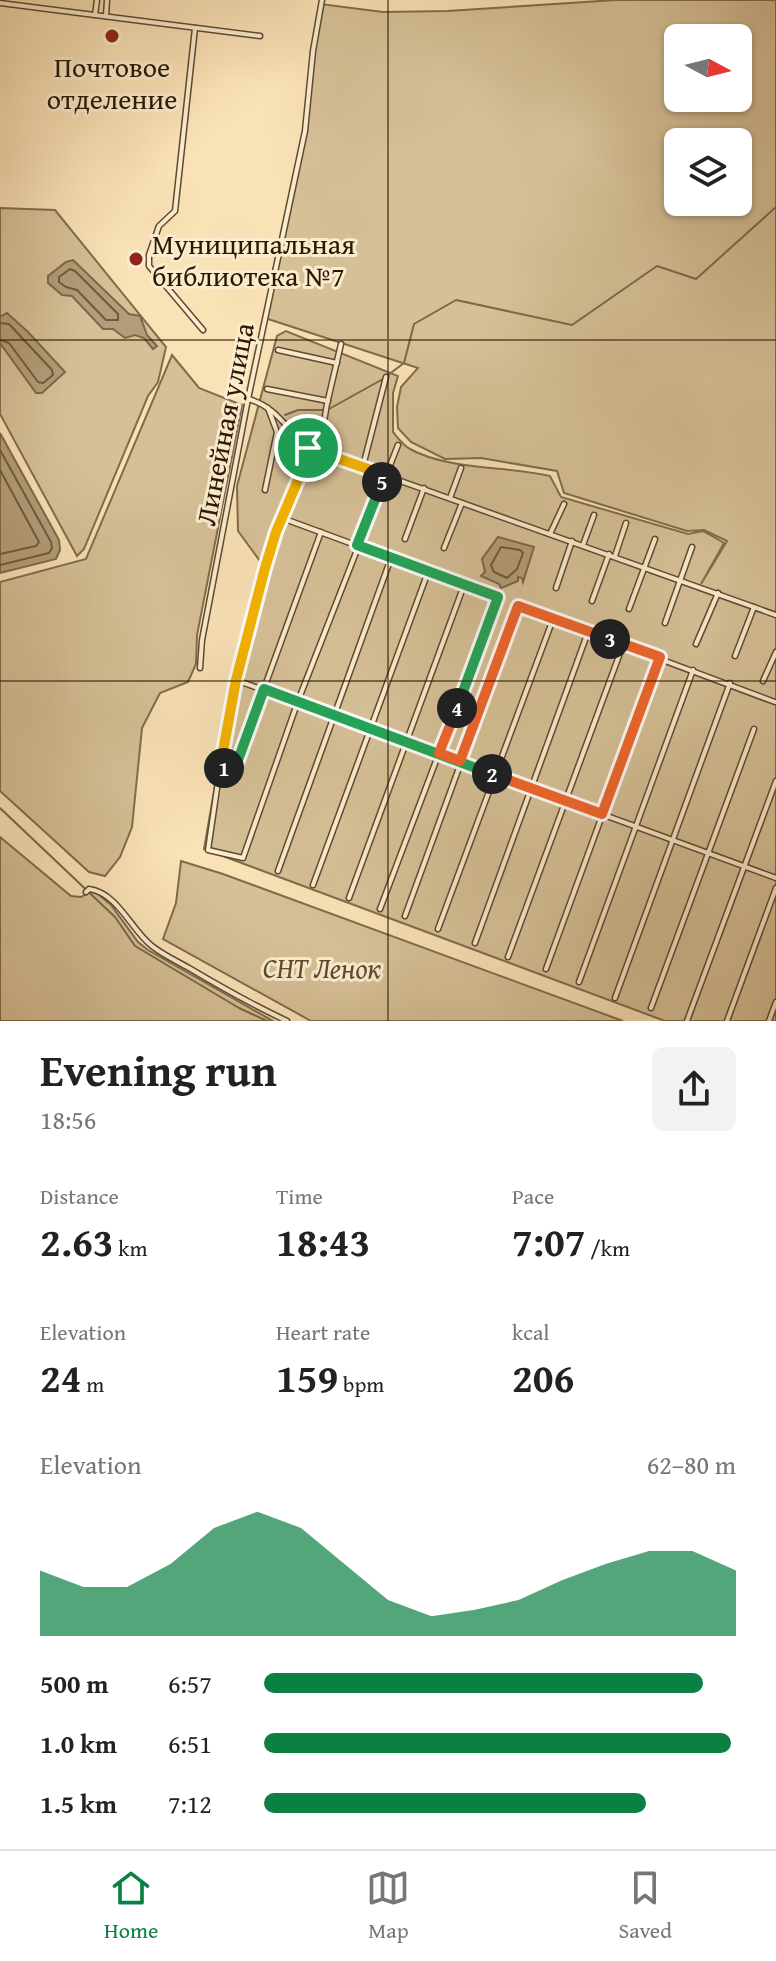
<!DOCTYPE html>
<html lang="en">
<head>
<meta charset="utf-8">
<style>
  :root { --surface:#fff; --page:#f2f2f2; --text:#222; --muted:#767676; --line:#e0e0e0; --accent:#0b8043 }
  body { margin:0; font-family:"Gentium Book Plus",serif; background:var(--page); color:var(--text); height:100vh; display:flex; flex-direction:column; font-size:30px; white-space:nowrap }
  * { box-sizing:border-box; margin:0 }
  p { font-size:26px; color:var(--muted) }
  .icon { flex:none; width:44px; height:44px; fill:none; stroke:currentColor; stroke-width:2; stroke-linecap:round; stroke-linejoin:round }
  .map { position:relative; height:1021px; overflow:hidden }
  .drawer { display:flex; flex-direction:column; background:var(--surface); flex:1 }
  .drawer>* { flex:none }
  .needle { width:52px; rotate:97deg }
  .tools { position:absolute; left:664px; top:24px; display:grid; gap:16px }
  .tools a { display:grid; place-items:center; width:88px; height:88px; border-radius:12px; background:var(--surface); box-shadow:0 2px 6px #0004; font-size:40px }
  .pin { position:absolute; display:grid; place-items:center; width:68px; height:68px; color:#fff; margin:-34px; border:4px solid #fff; border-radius:50%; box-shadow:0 2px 8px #0007 }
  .km { position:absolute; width:40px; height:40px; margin:-20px; border-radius:50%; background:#222; color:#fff; font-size:22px; line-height:40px; text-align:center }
  .round { display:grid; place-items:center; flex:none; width:84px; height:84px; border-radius:12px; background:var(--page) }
  .headline { display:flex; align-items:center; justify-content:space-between; height:136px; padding:0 40px }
  h1 { font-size:44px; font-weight:700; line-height:60px }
  .stats { display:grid; grid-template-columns:repeat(3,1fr); gap:12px; height:136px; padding:8px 40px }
  .stats div { display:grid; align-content:center }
  .stats b { font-size:40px; font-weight:700 }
  .stats small { font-size:22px; font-weight:400 }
  .stats p { font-size:22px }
  .chart { height:224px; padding:16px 40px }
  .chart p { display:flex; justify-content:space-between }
  .chart svg { width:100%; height:144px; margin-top:8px; fill:var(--accent); opacity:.7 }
  ul { padding:0 40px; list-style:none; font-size:26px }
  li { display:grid; grid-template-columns:128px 96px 1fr; align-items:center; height:60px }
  li i { height:20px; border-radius:10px; background:var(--accent) }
  .tab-bar { display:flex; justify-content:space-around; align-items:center; height:112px; border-top:2px solid var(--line); background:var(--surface); font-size:22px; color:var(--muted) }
  .tab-bar a { display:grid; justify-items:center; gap:4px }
  .tab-bar .current { color:var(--accent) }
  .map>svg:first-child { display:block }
  .green { fill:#d6c097; stroke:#806c4c; stroke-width:2; fill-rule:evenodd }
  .water { fill:#b39d78; stroke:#7c6848; stroke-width:2 }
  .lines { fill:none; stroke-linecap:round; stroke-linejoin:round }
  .shore { stroke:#6e5a3c; stroke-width:2 }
  .stream { stroke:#7c6848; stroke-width:2 }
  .minor-casing { stroke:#5e4a2e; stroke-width:7 }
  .minor { stroke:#fbecd0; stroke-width:4 }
  .split-1-casing { stroke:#fff; stroke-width:16 }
  .split-2-casing { stroke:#fff; stroke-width:16 }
  .split-3-casing { stroke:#fff; stroke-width:16 }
  .split-4-casing { stroke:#fff; stroke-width:16 }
  .split-5-casing { stroke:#fff; stroke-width:16 }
  .split-6-casing { stroke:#fff; stroke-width:16 }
  .split-1 { stroke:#f5b400; stroke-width:10 }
  .split-2 { stroke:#22a559; stroke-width:10 }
  .split-3 { stroke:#f0652b; stroke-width:10 }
  .split-4 { stroke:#f0652b; stroke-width:10 }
  .split-5 { stroke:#22a559; stroke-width:10 }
  .split-6 { stroke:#f5b400; stroke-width:10 }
  .grid { fill:none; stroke:#2a1801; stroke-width:2; stroke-opacity:0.55 }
  .poi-dot { fill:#8f2418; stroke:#fbecd0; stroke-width:3 }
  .labels { text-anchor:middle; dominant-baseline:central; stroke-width:6; stroke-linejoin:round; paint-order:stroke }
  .poi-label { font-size:28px; fill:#2a1801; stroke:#fbecd0 }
  .street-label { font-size:28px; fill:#2a1801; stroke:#fbecd0 }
  .park-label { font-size:28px; font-style:italic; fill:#5e4a2e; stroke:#fbecd0 }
</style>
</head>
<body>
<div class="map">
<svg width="776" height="1021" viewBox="0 0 776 1021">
  <rect width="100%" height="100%" fill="#f9e2b6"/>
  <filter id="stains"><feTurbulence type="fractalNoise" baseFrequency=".0025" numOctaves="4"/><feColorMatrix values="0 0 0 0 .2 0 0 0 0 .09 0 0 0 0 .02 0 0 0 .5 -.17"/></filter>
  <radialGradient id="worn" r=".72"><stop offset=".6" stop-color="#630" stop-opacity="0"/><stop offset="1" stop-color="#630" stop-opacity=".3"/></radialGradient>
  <g class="green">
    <path d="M616,0H776V1021H665L204,849L231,694L265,568L238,531L237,486L277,336L286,331L398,376L393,393V432C398,438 404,446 410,449C448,470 507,466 550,476L561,497L688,534L703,531L724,543L701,584L727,541L704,530L687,531L564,493L557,471L481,458L445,459L411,442L398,428L397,407L401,387L418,368L265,318L305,131L313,51L321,4L383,12L447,11ZM678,38H738V98H678ZM678,142H738V202H678Z"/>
    <polygon points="0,208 55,210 166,347 158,382 148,396 84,549 77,556 0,414"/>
    <polygon points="172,355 199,388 242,405 197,635 196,664 188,682 160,693 142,728 132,827 120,857 105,876 89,872 0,791 0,582 86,559"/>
    <polygon points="0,837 71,896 81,897 93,890 111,905 138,942 148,950 273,1021 0,1021"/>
    <polygon points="181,861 223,874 623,1021 311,1021 163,939 176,903"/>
  </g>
  <g class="water">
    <polygon points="73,260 129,314 140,316 147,335 157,346 153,349 144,338 135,335 125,338 113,329 103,329 72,296 62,295 48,283 48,276 66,262"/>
    <polygon points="7,313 28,332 65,372 42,393 36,393 0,343 0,317"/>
    <polygon points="0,433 59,540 60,550 56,559 0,573"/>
    <polygon points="498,537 534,547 523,582 522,578 518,577 518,581 501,588 499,584 481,576 485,572 482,559"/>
  </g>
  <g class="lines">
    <g class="shore">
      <polygon points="70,269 75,271 118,314 118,320 106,320 77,290 66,287 59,282 59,277"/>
      <polyline points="0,323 9,324 52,370 53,375 43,383 38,382 9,343 0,340"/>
      <polyline points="0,450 51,542 52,548 49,553 0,565"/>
      <polyline points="0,470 39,542 36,546 0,554"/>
      <polygon points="501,547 520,550 523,553 517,569 507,578 494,572 491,565"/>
    </g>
    <g class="stream">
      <polyline points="388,375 404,363 414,324 456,300 572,325 657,266 696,279 776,207"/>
      <polyline points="329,409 383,379"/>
      <polyline points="285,415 298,410 323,410"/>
      <polyline points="0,808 115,917 135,946 239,1008 267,1021"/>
    </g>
    <g class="minor-casing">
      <g id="minor">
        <polyline points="0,3 260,36"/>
        <polyline points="95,15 97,0"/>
        <polyline points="106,16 107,0"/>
        <polyline points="195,28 175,211 159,226 149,255 149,266 203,330"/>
        <polyline points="278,350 337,363"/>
        <polyline points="267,389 328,401"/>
        <path d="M248,399C276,406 287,430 308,448L776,615"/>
        <polyline points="319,451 327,404 341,344"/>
        <polyline points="363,466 386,377"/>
        <polyline points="265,490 277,432 268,408"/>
        <polyline points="450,498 461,468"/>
        <polyline points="282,518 464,585 468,584 498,597 380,909"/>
        <polyline points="321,532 238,760 232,766 220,768 208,850 243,858 298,701 398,445"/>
        <polyline points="550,534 564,504"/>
        <polyline points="405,539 424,488"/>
        <polyline points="583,545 594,515"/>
        <polyline points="444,548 462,503"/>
        <polyline points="615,556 626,523"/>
        <polyline points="556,588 572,541"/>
        <polyline points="592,601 609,554"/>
        <polyline points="629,609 655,539"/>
        <polyline points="665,623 692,547"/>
        <polyline points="696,644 718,593"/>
        <polyline points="735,656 754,607"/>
        <polyline points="200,668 202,640 248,399 305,131 313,51 322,0"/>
        <polyline points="236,680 776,878"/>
        <polyline points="763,681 776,652"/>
        <polyline points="220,768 236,680 265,568 276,532 287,509 308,448"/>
        <polyline points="278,871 391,558"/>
        <polyline points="313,885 428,572"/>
        <path d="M86,892L89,889C118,893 131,930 152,946C163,955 177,961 189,968C221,987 253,1005 287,1021"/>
        <polyline points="349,898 464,585"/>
        <polyline points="405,916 518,606 775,702"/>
        <polyline points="438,929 553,619"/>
        <polyline points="475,943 588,632"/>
        <polyline points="508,957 623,645"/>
        <polyline points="546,969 660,657"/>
        <polyline points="579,982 693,670"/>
        <polyline points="615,998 730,683"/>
        <polyline points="651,1008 754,729"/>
        <polyline points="687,1021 776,781"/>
        <polyline points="727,1021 776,888"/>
        <polyline points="769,1021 776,1002"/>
      </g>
    </g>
    <use href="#minor" class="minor"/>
  </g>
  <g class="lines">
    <g class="split-1-casing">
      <polyline id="split-1" points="224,768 220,768 236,680 265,568 276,532 298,480 308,448"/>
    </g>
    <g class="split-2-casing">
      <polyline id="split-2" points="224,768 232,766 238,760 264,689 492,774"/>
    </g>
    <g class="split-3-casing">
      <polyline id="split-3" points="492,774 602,814 660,657 610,639"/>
    </g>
    <g class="split-4-casing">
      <polyline id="split-4" points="457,708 439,753 460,761 518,606 610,639"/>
    </g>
    <g class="split-5-casing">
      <polyline id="split-5" points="382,482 357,545 498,597 457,708"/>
    </g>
    <g class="split-6-casing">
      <polyline id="split-6" points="308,448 385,475 382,482"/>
    </g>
    <use href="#split-1" class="split-1"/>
    <use href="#split-2" class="split-2"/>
    <use href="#split-3" class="split-3"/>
    <use href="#split-4" class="split-4"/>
    <use href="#split-5" class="split-5"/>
    <use href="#split-6" class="split-6"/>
  </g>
  <path class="grid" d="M388,0V1021M0,340H776M0,681H776"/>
  <g class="poi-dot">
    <circle cx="112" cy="36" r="8"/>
    <circle cx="136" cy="259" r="8"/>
  </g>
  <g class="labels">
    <g class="poi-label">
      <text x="112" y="66">Почтовое<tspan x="112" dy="32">отделение</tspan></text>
      <text x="152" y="243" text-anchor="start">Муниципальная<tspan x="152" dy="32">библиотека №7</tspan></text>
    </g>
    <g class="street-label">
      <text transform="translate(224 424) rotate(-79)">Линейная улица</text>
    </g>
    <g class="park-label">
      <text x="322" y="967">СНТ Ленок</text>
    </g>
  </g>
  <rect width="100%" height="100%" filter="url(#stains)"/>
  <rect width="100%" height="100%" fill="url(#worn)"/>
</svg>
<div class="tools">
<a><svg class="needle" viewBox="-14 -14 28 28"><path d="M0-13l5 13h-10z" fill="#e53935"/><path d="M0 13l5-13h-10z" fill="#767676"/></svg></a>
<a><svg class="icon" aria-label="layers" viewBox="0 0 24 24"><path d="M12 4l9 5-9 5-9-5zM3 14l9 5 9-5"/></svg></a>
</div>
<div class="pin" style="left:308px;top:448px;background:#1e9e55"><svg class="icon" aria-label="arrive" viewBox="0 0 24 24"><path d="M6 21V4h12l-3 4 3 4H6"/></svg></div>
<b class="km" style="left:224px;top:768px">1</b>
<b class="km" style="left:492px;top:774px">2</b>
<b class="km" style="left:610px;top:639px">3</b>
<b class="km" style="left:457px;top:708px">4</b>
<b class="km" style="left:382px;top:482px">5</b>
</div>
<section class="drawer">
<div class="headline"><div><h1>Evening run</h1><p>18:56</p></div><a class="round"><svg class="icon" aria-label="share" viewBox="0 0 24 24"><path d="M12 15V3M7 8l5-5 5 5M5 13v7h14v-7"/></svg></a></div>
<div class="stats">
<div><p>Distance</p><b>2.63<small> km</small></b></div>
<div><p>Time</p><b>18:43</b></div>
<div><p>Pace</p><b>7:07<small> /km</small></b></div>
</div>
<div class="stats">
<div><p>Elevation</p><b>24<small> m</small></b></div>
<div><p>Heart rate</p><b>159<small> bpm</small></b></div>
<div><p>kcal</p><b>206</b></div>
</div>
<div class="chart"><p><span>Elevation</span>62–80 m</p>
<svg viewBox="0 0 160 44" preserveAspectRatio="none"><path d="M0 44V24L10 29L20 29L30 22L40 11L50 6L60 11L70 22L80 33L90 38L100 36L110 33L120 27L130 22L140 18L150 18L160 24V44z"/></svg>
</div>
<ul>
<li><b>500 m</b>6:57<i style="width:93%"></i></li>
<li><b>1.0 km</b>6:51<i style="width:99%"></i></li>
<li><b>1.5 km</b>7:12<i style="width:81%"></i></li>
</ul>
</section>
<nav class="tab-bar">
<a class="current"><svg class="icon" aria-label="home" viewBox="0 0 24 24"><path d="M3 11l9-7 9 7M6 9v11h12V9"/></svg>Home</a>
<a><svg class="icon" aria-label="map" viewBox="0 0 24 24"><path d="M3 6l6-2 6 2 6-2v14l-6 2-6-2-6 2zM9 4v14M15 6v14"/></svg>Map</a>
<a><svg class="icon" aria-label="saved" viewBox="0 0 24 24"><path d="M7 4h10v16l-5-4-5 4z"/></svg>Saved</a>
</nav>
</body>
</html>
